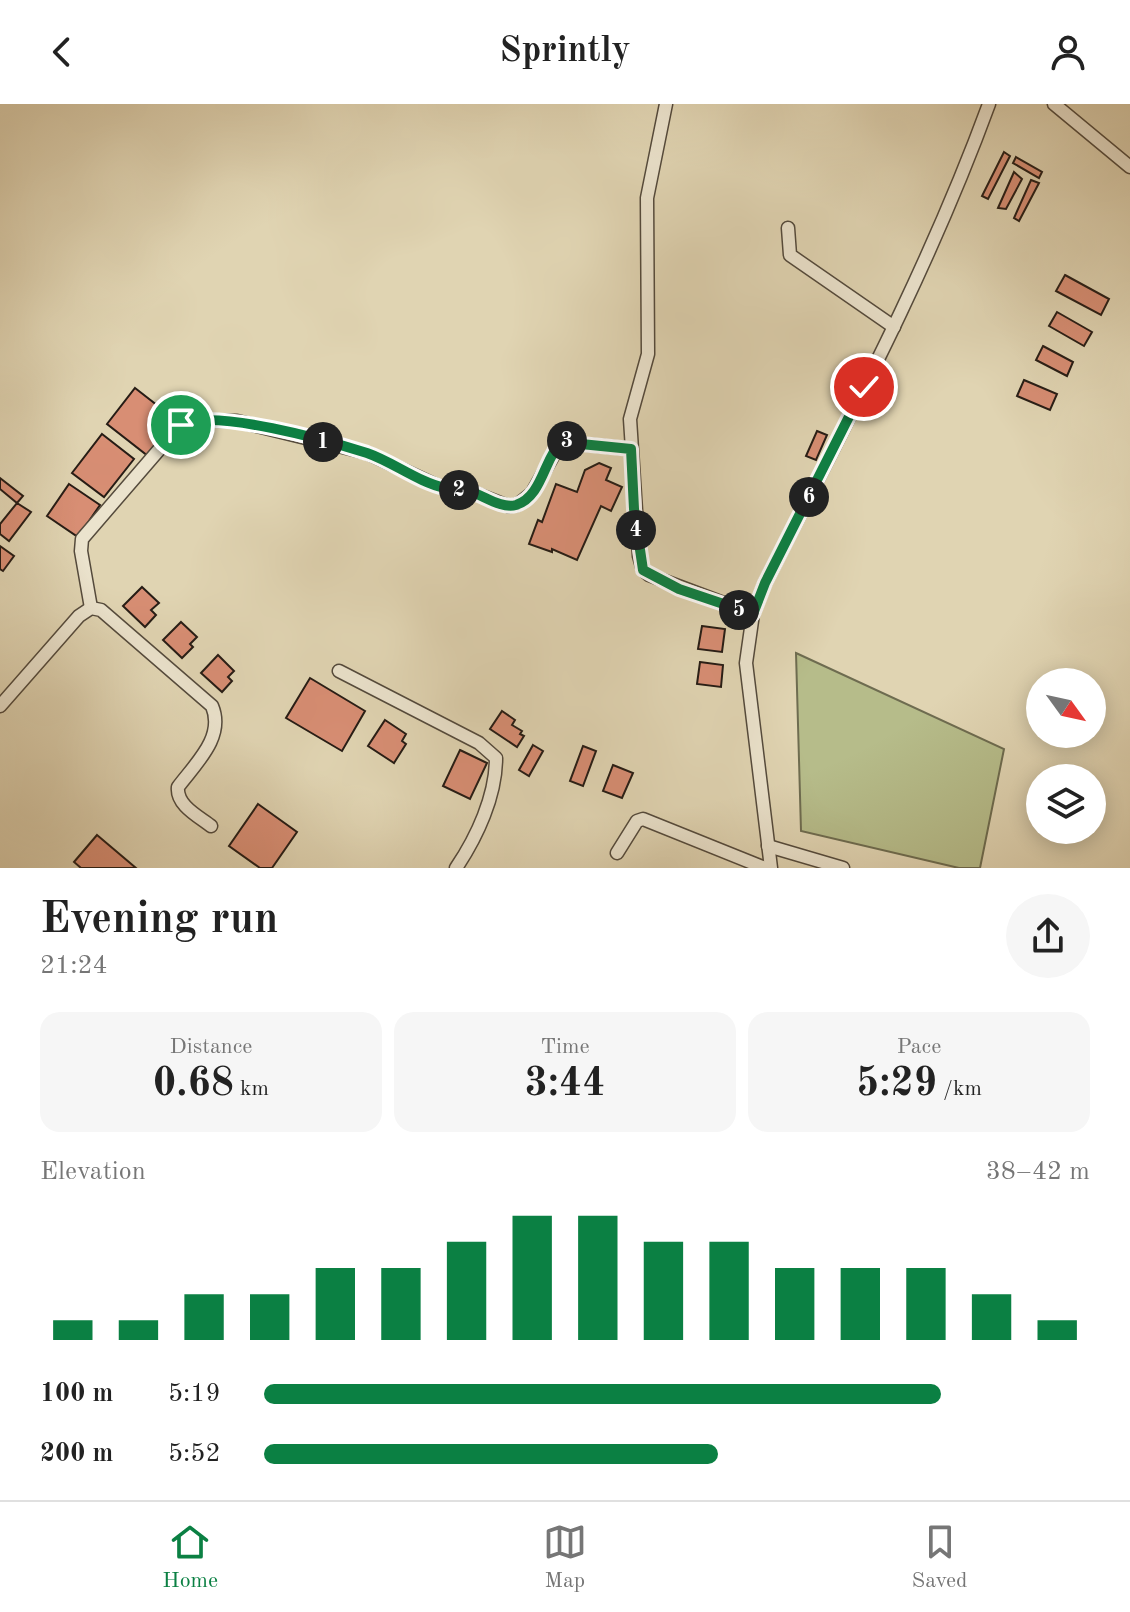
<!DOCTYPE html>
<html lang="en">
<head>
<meta charset="utf-8">
<style>
  :root { --surface:#fff; --page:#f6f6f6; --text:#222; --muted:#767676; --line:#e0e0e0; --accent:#0b8043 }
  body { margin:0; font-family:"Old Standard TT",serif; background:var(--page); color:var(--text); height:100vh; display:flex; flex-direction:column; font-size:30px; white-space:nowrap }
  * { box-sizing:border-box; margin:0 }
  p { font-size:26px; color:var(--muted) }
  .icon { flex:none; width:44px; height:44px; fill:none; stroke:currentColor; stroke-width:2; stroke-linecap:round; stroke-linejoin:round }
  .map { position:relative; height:764px; overflow:hidden }
  .sheet { display:flex; flex-direction:column; background:var(--surface); flex:1 }
  .sheet>* { flex:none }
  .needle { width:52px; rotate:123deg }
  .controls { position:absolute; left:1026px; top:564px; display:grid; gap:16px }
  .controls a { display:grid; place-items:center; width:80px; height:80px; border-radius:50%; background:var(--surface); box-shadow:0 4px 20px #0003; font-size:40px }
  .pin { position:absolute; display:grid; place-items:center; width:68px; height:68px; color:#fff; margin:-34px; border:4px solid #fff; border-radius:50%; box-shadow:0 2px 8px #0007 }
  .km { position:absolute; width:40px; height:40px; margin:-20px; border-radius:50%; background:#222; color:#fff; font-size:22px; line-height:40px; text-align:center }
  .round { display:grid; place-items:center; flex:none; width:84px; height:84px; border-radius:42px; background:var(--page) }
  .summary { display:flex; align-items:center; justify-content:space-between; height:136px; padding:0 40px }
  h1 { font-size:44px; font-weight:600; line-height:60px }
  .figures { display:grid; grid-template-columns:repeat(3,1fr); gap:12px; height:136px; padding:8px 40px }
  .figures div { display:grid; align-content:center; border-radius:20px; background:var(--page); text-align:center }
  .figures b { font-size:40px; font-weight:600 }
  .figures small { font-size:22px; font-weight:400 }
  .figures p { font-size:22px }
  .chart { height:224px; padding:16px 40px }
  .chart p { display:flex; justify-content:space-between }
  .chart svg { width:100%; height:144px; margin-top:8px; stroke:var(--accent); stroke-width:6 }
  ul { padding:0 40px; list-style:none; font-size:26px }
  li { display:grid; grid-template-columns:128px 96px 1fr; align-items:center; height:60px }
  li i { height:20px; border-radius:10px; background:var(--accent) }
  header { display:flex; justify-content:space-between; align-items:center; height:104px; padding:0 40px; background:var(--surface); font-size:36px; font-weight:600 }
  .tab-bar { display:flex; justify-content:space-around; align-items:center; height:112px; border-top:2px solid var(--line); background:var(--surface); font-size:22px; color:var(--muted) }
  .tab-bar a { display:grid; justify-items:center; gap:4px }
  .tab-bar .current { color:var(--accent) }
  .map>svg:first-child { display:block }
  .green { fill:#b6bc8a; stroke:#6e6c50; stroke-width:2 }
  .building { fill:#d88e74; stroke:#261c15; stroke-width:2 }
  .lines { fill:none; stroke-linecap:round; stroke-linejoin:round }
  .minor-casing { stroke:#544a3c; stroke-width:15 }
  .minor { stroke:#ebe3cd; stroke-width:12 }
  .route-casing { stroke:#fff; stroke-width:16 }
  .route { stroke:#0b8043; stroke-width:10 }
</style>
</head>
<body>
<header><svg class="icon" aria-label="back" viewBox="0 0 24 24"><path d="M15 5l-7 7 7 7"/></svg>Sprintly<svg class="icon" aria-label="person" viewBox="0 0 24 24"><circle cx="12" cy="8" r="4"/><path d="M4 21q1-7 8-7t8 7"/></svg></header>
<div class="map">
<svg width="1130" height="764" viewBox="0 0 1130 764">
  <rect width="100%" height="100%" fill="#e0d4b2"/>
  <filter id="stains"><feTurbulence type="fractalNoise" baseFrequency=".0025" numOctaves="4"/><feColorMatrix values="0 0 0 0 .2 0 0 0 0 .09 0 0 0 0 .02 0 0 0 .5 -.17"/></filter>
  <radialGradient id="worn" r=".72"><stop offset=".6" stop-color="#630" stop-opacity="0"/><stop offset="1" stop-color="#630" stop-opacity=".3"/></radialGradient>
  <polygon class="green" points="796,549 1004,645 980,764 959,764 801,727"/>
  <g class="building">
    <polygon points="1004,48 1010,52 988,95 982,92"/>
    <polygon points="1016,53 1042,68 1039,74 1013,59"/>
    <polygon points="1014,68 1022,75 1006,105 998,104"/>
    <polygon points="1031,76 1039,79 1019,117 1014,114"/>
    <polygon points="1065,171 1109,195 1101,211 1056,187"/>
    <polygon points="1057,208 1092,228 1084,242 1049,222"/>
    <polygon points="1043,242 1073,258 1067,272 1036,256"/>
    <polygon points="1024,276 1057,290 1050,306 1017,292"/>
    <polygon points="135,284 176,316 148,352 107,320"/>
    <polygon points="817,327 827,331 816,356 806,352"/>
    <polygon points="102,330 134,355 104,393 72,369"/>
    <polygon points="599,359 611,364 606,376 622,383 611,407 601,402 577,456 552,445 552,448 529,440 538,416 542,418 556,380 577,388 585,366"/>
    <polygon points="0,374 23,392 17,399 0,385"/>
    <polygon points="69,380 100,401 78,433 47,412"/>
    <polygon points="17,399 31,408 9,437 0,430 0,420"/>
    <polygon points="0,442 14,452 3,467 0,465"/>
    <polygon points="142,483 159,499 151,506 156,511 145,523 123,502"/>
    <polygon points="181,518 197,533 190,540 193,543 182,554 163,536"/>
    <polygon points="702,522 725,525 722,548 698,545"/>
    <polygon points="218,551 234,567 228,573 232,577 222,588 201,569"/>
    <polygon points="700,558 723,561 721,583 697,580"/>
    <polygon points="310,574 365,607 342,647 286,614"/>
    <polygon points="502,607 515,616 512,621 522,627 520,630 524,632 517,643 490,625"/>
    <polygon points="385,616 406,630 402,637 406,640 394,659 368,642"/>
    <polygon points="533,641 543,647 529,672 519,666"/>
    <polygon points="583,642 596,647 583,682 570,677"/>
    <polygon points="460,646 487,659 470,695 443,682"/>
    <polygon points="613,661 633,669 622,694 603,687"/>
    <polygon points="258,700 297,728 272,764 260,764 229,742"/>
    <polygon points="97,731 136,764 81,764 74,758"/>
  </g>
  <g class="lines">
    <g class="minor-casing">
      <g id="minor">
        <polyline points="666,0 647,94 648,250 630,315 639,452 643,466 649,471 753,510"/>
        <polyline points="1054,0 1130,63"/>
        <polyline points="788,124 790,151 894,223"/>
        <polyline points="91,504 81,447 82,435 176,326 190,316 237,317 367,349 438,382 472,388 508,402 517,401 532,389 561,338 631,345"/>
        <path d="M339,567L479,639L496,654C496,692 477,733 456,764"/>
        <path d="M0,602L79,512L91,504L101,506L212,602C225,633 196,659 178,683C176,701 198,712 211,722"/>
        <polyline points="768,742 843,764"/>
        <polyline points="617,749 637,717 643,715 765,764"/>
        <path d="M771,764L746,559L753,510L765,479C845,321 928,167 989,0"/>
      </g>
    </g>
    <use href="#minor" class="minor"/>
  </g>
  <g class="lines">
    <g class="route-casing">
      <path id="route" d="M181,321C214,304 329,337 367,349C393,358 418,378 445,384C453,386 461,385 469,387C483,391 501,405 516,401C542,393 544,355 561,338L631,345L634,405L643,466L679,485L753,510L765,479L864,283"/>
    </g>
    <use href="#route" class="route"/>
  </g>
  <rect width="100%" height="100%" filter="url(#stains)"/>
  <rect width="100%" height="100%" fill="url(#worn)"/>
</svg>
<div class="controls">
<a><svg class="needle" viewBox="-14 -14 28 28"><path d="M0-13l5 13h-10z" fill="#e53935"/><path d="M0 13l5-13h-10z" fill="#767676"/></svg></a>
<a><svg class="icon" aria-label="layers" viewBox="0 0 24 24"><path d="M12 4l9 5-9 5-9-5zM3 14l9 5 9-5"/></svg></a>
</div>
<div class="pin" style="left:181px;top:321px;background:#1e9e55"><svg class="icon" aria-label="arrive" viewBox="0 0 24 24"><path d="M6 21V4h12l-3 4 3 4H6"/></svg></div>
<div class="pin" style="left:864px;top:283px;background:#d93025"><svg class="icon" aria-label="check" viewBox="0 0 24 24"><path d="M5 12l5 5 9-10"/></svg></div>
<b class="km" style="left:323px;top:338px">1</b>
<b class="km" style="left:459px;top:386px">2</b>
<b class="km" style="left:567px;top:337px">3</b>
<b class="km" style="left:636px;top:426px">4</b>
<b class="km" style="left:739px;top:506px">5</b>
<b class="km" style="left:809px;top:393px">6</b>
</div>
<section class="sheet">
<div class="summary"><div><h1>Evening run</h1><p>21:24</p></div><a class="round"><svg class="icon" aria-label="share" viewBox="0 0 24 24"><path d="M12 15V3M7 8l5-5 5 5M5 13v7h14v-7"/></svg></a></div>
<div class="figures">
<div><p>Distance</p><b>0.68<small> km</small></b></div>
<div><p>Time</p><b>3:44</b></div>
<div><p>Pace</p><b>5:29<small> /km</small></b></div>
</div>
<div class="chart"><p><span>Elevation</span>38–42 m</p>
<svg viewBox="0 0 160 44" preserveAspectRatio="none"><path d="M5 44V38M15 44V38M25 44V30M35 44V30M45 44V22M55 44V22M65 44V14M75 44V6M85 44V6M95 44V14M105 44V14M115 44V22M125 44V22M135 44V22M145 44V30M155 44V38"/></svg>
</div>
<ul>
<li><b>100 m</b>5:19<i style="width:82%"></i></li>
<li><b>200 m</b>5:52<i style="width:55%"></i></li>
</ul>
</section>
<nav class="tab-bar">
<a class="current"><svg class="icon" aria-label="home" viewBox="0 0 24 24"><path d="M3 11l9-7 9 7M6 9v11h12V9"/></svg>Home</a>
<a><svg class="icon" aria-label="map" viewBox="0 0 24 24"><path d="M3 6l6-2 6 2 6-2v14l-6 2-6-2-6 2zM9 4v14M15 6v14"/></svg>Map</a>
<a><svg class="icon" aria-label="saved" viewBox="0 0 24 24"><path d="M7 4h10v16l-5-4-5 4z"/></svg>Saved</a>
</nav>
</body>
</html>
